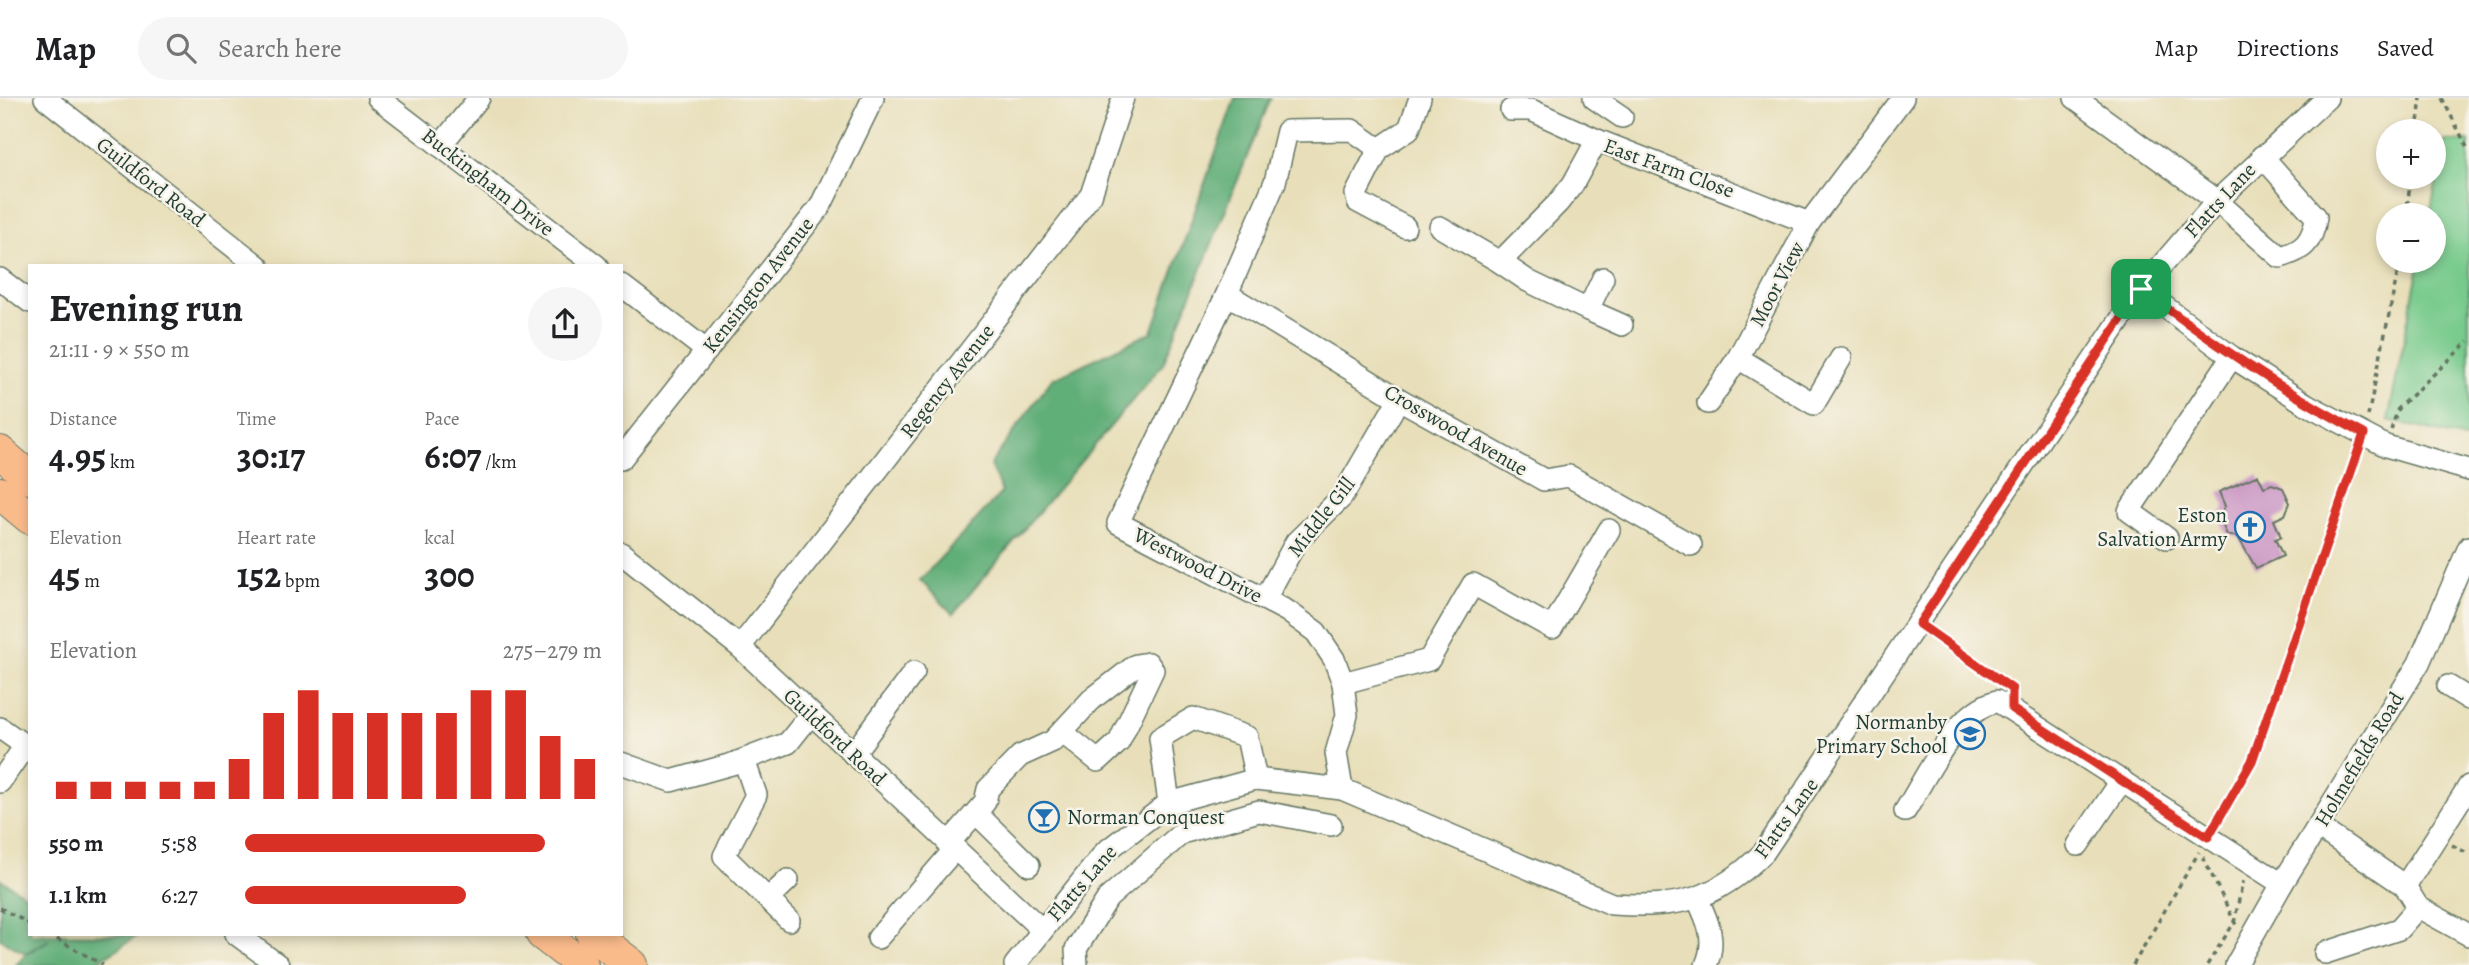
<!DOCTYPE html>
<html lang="en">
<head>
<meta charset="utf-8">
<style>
  :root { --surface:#fff; --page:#f6f6f6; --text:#202124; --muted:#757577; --line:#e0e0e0; --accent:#d93025 }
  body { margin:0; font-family:Alegreya,serif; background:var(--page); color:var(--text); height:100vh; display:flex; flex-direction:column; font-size:26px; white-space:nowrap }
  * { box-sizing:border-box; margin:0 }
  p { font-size:23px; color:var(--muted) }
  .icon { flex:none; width:38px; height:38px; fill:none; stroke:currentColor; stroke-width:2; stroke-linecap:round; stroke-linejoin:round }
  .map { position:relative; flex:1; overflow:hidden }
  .side { position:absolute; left:28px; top:166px; width:595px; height:672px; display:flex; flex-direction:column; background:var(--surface); border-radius:0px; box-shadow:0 4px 10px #0003 }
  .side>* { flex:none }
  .tools { position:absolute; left:2376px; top:21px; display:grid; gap:14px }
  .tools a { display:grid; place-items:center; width:70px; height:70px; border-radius:50%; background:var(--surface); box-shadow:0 4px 10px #0003; font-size:35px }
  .pin { position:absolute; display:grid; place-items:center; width:60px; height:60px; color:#fff; margin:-30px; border-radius:14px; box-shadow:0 4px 10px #0006 }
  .round { display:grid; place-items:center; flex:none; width:74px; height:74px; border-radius:37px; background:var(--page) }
  .headline { display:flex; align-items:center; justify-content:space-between; height:119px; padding:0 21px }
  h1 { font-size:38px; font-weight:600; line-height:52px }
  .metrics { display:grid; grid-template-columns:repeat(3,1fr); gap:10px; height:119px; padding:7px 21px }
  .metrics div { display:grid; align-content:center }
  .metrics b { font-size:35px; font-weight:600 }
  .metrics small { font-size:19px; font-weight:400 }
  .metrics p { font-size:19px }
  .chart { height:196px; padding:14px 21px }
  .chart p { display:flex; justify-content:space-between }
  .chart svg { width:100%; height:126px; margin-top:7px; stroke:var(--accent); stroke-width:6 }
  ul { padding:0 21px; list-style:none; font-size:23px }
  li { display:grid; grid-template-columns:112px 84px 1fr; align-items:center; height:52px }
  li i { height:18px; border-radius:9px; background:var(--accent) }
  header { display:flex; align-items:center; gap:42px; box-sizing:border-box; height:98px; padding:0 35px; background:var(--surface); border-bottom:2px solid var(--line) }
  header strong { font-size:33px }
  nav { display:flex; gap:38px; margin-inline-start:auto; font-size:24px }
  .search { width:490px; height:63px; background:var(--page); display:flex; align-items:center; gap:18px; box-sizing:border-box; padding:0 24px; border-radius:38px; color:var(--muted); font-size:26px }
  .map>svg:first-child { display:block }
  .green { fill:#77ca8c; stroke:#4b8460; stroke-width:2 }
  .forest { fill:#61ae78; stroke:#407656; stroke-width:2 }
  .building { fill:#c891c2 }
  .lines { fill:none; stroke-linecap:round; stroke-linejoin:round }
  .minor-casing { stroke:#657663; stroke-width:24 }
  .highway-casing { stroke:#657663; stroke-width:34 }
  .path { stroke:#657663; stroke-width:3.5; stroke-dasharray:5 5; stroke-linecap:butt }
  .minor { stroke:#fff; stroke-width:21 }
  .highway { stroke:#fabb8b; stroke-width:32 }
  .route-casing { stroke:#fff; stroke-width:14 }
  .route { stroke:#d93025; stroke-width:9 }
  .labels { text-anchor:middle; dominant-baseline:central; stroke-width:5; stroke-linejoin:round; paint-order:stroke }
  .street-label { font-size:21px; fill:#1f3d34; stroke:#f7f3e8 }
  .poi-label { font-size:21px; fill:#1f3d34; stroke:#f7f3e8; text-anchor:end }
</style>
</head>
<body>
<header>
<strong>Map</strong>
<div class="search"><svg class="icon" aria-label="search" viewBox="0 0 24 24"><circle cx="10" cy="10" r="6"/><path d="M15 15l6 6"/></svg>Search here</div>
<nav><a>Map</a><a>Directions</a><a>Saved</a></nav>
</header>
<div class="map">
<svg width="2469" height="867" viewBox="0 0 2469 867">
  <rect width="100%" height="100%" fill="#f7f3e8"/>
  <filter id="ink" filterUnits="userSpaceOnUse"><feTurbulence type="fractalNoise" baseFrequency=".0143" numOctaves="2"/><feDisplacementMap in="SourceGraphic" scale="14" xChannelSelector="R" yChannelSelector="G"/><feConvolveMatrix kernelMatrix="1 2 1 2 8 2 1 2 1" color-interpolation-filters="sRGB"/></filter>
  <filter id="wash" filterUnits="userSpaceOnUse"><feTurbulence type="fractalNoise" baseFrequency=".00686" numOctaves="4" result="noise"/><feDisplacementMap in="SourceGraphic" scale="28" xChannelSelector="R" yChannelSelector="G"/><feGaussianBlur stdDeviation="1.57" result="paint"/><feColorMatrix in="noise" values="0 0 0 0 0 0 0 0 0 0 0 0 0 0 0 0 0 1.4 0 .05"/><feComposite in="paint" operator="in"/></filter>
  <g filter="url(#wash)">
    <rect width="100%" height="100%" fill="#e8dfba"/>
    <polygon class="green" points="2445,43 2469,43 2469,342 2388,322 2420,163 2434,163 2434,117 2430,117"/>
    <g class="forest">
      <polygon points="1235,0 1271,0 1163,266 953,516 920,482 1002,394 990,367 1052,281 1152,234"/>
      <polygon points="0,781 30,800 30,836 139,837 92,867 16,867 24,858 49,842 25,855 0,841"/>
    </g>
    <g id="blocks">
      <polygon class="building" points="2258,377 2264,389 2272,386 2283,390 2290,405 2285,417 2274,422 2281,439 2275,441 2283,458 2256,470 2238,439 2227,437 2219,419 2225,408 2219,394"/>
    </g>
  </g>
  <g filter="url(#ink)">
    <use href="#blocks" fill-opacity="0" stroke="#657663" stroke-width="2"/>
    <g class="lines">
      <g class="minor-casing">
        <g id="minor">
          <polyline points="45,0 258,168"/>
          <polyline points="378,0 597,168"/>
          <polyline points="1594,0 1622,19"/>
          <path d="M2075,0L2217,103L2280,159C2303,153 2313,144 2316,119L2262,58"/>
          <polyline points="1511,12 1531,12 1597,42"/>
          <polyline points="440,48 479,0"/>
          <polyline points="1405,129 1358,104 1356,96 1379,51 1409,31 1420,0"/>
          <polyline points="1440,129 1500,164 1558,105 1573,86 1597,42 1809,125"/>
          <polyline points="1500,164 1528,183 1588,212 1603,180"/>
          <polyline points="0,181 30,204"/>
          <polyline points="621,187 707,253"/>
          <polyline points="2141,191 2232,259 2306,306 2386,348 2469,372"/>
          <polyline points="1227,196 1399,301 1544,382 1569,378 1691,447"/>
          <polyline points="1588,212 1622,227"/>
          <polyline points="1841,260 1814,306 1738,260 1809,125 1903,0"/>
          <polyline points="1708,305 1738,260"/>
          <polyline points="621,361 820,109 873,0"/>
          <polyline points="2167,440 2129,413 2232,259"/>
          <polyline points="621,455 740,549 1042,832"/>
          <polyline points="1265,501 1296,444 1342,399 1399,301"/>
          <polyline points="740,549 1091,97 1123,0"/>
          <polyline points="1343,585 1429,562 1473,486 1552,530 1609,432"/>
          <polyline points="2448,588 2469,601"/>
          <polyline points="0,630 30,651"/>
          <polyline points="853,656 914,574"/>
          <polyline points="744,662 756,697 724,758 789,822"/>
          <polyline points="621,665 671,683 732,666 788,645 811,616"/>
          <polyline points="0,684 25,648"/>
          <polyline points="1342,691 1336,655 1347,617 1343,585 1334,561 1316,534 1287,513 1118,425 1227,196 1275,84 1287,33 1352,32 1379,51"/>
          <polyline points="1169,705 1160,640 1193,620 1247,639 1256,681"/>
          <path d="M1905,713C1927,678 1956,613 1997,603L2282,786"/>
          <polyline points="976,715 1029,767"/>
          <polyline points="2318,729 2405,788 2418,809 2469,837"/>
          <polyline points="948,746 985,704 988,691 1020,658 1053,643 1092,601 1136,567 1148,565 1153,572 1119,644 1098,663 1062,634"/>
          <polyline points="2078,747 2122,682"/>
          <polyline points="2405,788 2469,688"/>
          <path d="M1697,800C1708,823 1717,843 1706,867"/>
          <polyline points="768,801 788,782"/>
          <polyline points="236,836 278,867"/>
          <polyline points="878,840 954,752"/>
          <polyline points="2325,855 2399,831 2418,809"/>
          <path d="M1015,867L1105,754L1169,705L1256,681L1342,691L1612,806C1680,810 1715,803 1764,754L2141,191L2217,103L2327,0"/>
          <polyline points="1077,867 1076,851 1108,800 1182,735 1259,713 1331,727"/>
          <polyline points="2236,867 2282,786 2419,565 2469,449"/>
        </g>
      </g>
      <g class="highway-casing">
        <g id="highway">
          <polyline points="0,354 30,380"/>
          <polyline points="0,395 30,420"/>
          <polyline points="542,836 582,867"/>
          <polyline points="592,836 632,867"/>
        </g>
      </g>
      <g class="path">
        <polyline points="2442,0 2469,53"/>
        <polyline points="2417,33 2421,0"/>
        <polyline points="2406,117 2411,79"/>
        <polyline points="2368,318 2400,163"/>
        <polyline points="2391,332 2398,310 2469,243"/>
        <polyline points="1933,535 2001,583"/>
        <polyline points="2216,723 2252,663 2358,352"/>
        <polyline points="2452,747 2469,756"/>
        <polyline points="2203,759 2236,827"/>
        <polyline points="0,810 30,826"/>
        <polyline points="48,836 103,867"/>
        <polyline points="2133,867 2199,754"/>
        <polyline points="2207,867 2234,825 2243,783"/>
      </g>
      <use href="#minor" class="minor"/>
      <use href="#highway" class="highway"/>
    </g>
  </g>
  <g class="lines" filter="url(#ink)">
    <g class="route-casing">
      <path id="route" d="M2141,191C2213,245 2284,294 2364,336L2252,663L2208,739L2012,611V591L1919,526Z"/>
    </g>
    <use href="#route" class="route"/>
  </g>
  <defs>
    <g id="church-ring" transform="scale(1.575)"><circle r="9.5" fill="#f7f3e8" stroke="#1f6fb2" stroke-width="1.5"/><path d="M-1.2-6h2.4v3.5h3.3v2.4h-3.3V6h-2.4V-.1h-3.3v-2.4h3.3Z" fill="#1f6fb2"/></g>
    <g id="school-ring" transform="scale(1.575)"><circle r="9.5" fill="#f7f3e8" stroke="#1f6fb2" stroke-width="1.5"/><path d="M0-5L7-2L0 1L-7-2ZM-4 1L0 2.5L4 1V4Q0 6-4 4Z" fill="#1f6fb2"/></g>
    <g id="bar-ring" transform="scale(1.575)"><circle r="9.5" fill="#f7f3e8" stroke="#1f6fb2" stroke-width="1.5"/><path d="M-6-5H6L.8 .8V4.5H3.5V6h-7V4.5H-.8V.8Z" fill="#1f6fb2"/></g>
  </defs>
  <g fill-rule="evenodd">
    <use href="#church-ring" x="2250" y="429"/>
    <use href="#school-ring" x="1970" y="636"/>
    <use href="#bar-ring" x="1044" y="719"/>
  </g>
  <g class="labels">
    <g class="street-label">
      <text transform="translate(1669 70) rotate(20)">East Farm Close</text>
      <text transform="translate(151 84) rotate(38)">Guildford Road</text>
      <text transform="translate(488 84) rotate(38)">Buckingham Drive</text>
      <text transform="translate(2220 102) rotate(-47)">Flatts Lane</text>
      <text transform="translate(1777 186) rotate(-62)">Moor View</text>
      <text transform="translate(758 187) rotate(-52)">Kensington Avenue</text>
      <text transform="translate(947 283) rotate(-52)">Regency Avenue</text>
      <text transform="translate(1456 332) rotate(30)">Crosswood Avenue</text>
      <text transform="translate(1321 419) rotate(-52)">Middle Gill</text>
      <text transform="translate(1198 467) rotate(27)">Westwood Drive</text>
      <text transform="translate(835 639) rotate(43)">Guildford Road</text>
      <text transform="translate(2359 661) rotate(-59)">Holmefields Road</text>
      <text transform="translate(1786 720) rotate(-54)">Flatts Lane</text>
      <text transform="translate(1082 785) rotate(-49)">Flatts Lane</text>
    </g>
    <g class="poi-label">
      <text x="2227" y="417">Eston<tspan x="2227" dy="24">Salvation Army</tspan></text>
      <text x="1947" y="624">Normanby<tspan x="1947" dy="24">Primary School</tspan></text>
      <text x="1067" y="719" text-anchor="start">Norman Conquest</text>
    </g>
  </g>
</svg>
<div class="tools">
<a>+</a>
<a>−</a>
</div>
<div class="pin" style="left:2141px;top:191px;background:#1e9e55"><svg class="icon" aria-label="arrive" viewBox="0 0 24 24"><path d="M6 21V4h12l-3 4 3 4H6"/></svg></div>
<section class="side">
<div class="headline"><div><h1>Evening run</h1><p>21:11 · 9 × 550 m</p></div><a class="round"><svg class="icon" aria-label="share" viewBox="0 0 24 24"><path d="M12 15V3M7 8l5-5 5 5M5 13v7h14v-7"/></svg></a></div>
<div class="metrics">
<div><p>Distance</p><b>4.95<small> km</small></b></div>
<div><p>Time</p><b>30:17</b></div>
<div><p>Pace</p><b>6:07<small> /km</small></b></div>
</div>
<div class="metrics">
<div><p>Elevation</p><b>45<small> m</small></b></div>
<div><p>Heart rate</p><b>152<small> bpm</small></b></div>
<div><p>kcal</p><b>300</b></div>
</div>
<div class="chart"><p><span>Elevation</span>275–279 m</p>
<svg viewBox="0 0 160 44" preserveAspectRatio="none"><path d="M5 44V38M15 44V38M25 44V38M35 44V38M45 44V38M55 44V30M65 44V14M75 44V6M85 44V14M95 44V14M105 44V14M115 44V14M125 44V6M135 44V6M145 44V22M155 44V30"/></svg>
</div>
<ul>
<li><b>550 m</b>5:58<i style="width:84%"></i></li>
<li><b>1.1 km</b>6:27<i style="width:62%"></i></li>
</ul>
</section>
</div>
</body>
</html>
